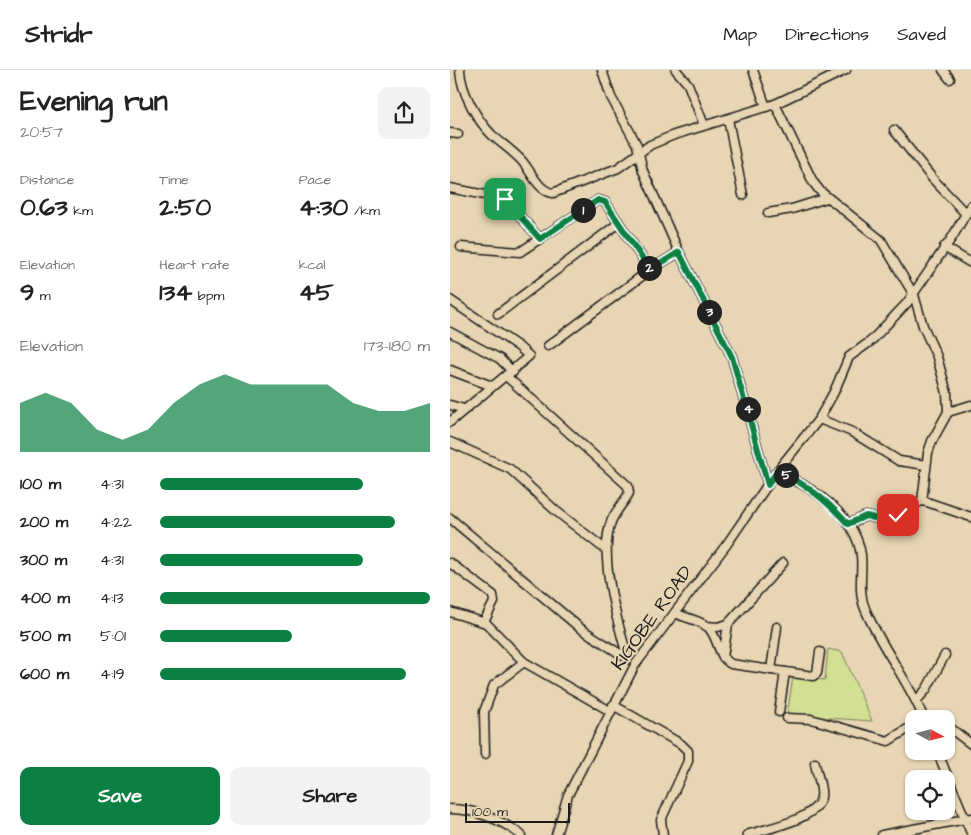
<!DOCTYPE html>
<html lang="en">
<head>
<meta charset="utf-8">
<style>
  :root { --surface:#fff; --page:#f2f2f2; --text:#222; --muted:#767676; --line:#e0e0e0; --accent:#0b8043 }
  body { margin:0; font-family:"Architects Daughter",sans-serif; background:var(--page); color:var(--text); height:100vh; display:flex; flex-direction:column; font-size:19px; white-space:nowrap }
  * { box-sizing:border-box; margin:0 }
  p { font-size:16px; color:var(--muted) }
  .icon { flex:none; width:28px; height:28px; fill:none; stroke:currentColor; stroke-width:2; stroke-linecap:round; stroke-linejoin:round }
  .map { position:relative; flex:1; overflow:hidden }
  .details { display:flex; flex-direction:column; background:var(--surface); width:450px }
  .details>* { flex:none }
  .needle { width:32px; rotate:97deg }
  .buttons { position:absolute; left:455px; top:640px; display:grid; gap:10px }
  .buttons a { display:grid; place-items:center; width:50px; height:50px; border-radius:10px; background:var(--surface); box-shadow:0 1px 4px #0004; font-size:25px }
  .scale { position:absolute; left:15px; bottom:12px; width:105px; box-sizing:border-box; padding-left:5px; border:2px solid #1c1c1c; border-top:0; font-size:14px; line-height:18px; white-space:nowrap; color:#1c1c1c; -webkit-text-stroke:4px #e7d5b3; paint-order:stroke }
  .pin { position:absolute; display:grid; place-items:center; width:42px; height:42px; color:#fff; margin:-21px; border-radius:10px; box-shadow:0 2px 8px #0006 }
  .km { position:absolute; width:25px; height:25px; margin:-12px; border-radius:50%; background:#222; color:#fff; font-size:14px; line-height:25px; text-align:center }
  .round { display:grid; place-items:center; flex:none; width:52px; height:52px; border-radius:10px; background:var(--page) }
  .overview { display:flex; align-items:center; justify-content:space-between; height:85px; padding:0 20px }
  h1 { font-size:28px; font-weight:800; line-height:38px }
  .stats { display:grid; grid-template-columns:repeat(3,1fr); gap:8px; height:85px; padding:5px 20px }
  .stats div { display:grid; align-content:center }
  .stats b { font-size:25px; font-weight:800 }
  .stats small { font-size:14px; font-weight:400 }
  .stats p { font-size:14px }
  .chart { height:140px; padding:10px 20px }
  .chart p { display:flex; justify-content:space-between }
  .chart svg { width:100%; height:90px; margin-top:5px; fill:var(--accent); opacity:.7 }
  .action { display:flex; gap:10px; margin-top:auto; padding:10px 20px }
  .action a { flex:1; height:58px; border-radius:10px; background:var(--accent); color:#fff; font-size:20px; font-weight:800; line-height:58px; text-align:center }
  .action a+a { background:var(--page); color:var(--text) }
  ul { padding:0 20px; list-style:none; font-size:16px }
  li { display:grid; grid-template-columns:80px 60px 1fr; align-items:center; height:38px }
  li i { height:12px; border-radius:6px; background:var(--accent) }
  header { display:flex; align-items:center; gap:30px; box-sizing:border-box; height:70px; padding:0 25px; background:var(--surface); border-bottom:1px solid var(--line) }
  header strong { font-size:24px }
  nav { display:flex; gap:28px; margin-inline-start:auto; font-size:18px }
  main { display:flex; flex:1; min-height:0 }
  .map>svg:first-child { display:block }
  .green { fill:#d2e093; stroke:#777e58 }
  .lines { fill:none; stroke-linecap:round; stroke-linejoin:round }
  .minor-casing { stroke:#1c1c1c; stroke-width:11 }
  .minor { stroke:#e7d5b3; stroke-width:8 }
  .route-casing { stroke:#fff; stroke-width:10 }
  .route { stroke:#0b8043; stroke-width:6 }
  .labels { text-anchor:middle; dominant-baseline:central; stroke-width:4; stroke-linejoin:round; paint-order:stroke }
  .street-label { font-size:19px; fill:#1c1c1c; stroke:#e7d5b3 }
</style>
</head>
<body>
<header>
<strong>Stridr</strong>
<nav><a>Map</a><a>Directions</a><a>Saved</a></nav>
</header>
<main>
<section class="details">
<div class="overview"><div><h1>Evening run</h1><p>20:57</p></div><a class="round"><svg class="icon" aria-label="share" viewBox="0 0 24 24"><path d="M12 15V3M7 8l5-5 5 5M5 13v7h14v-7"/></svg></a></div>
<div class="stats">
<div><p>Distance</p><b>0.63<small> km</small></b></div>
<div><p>Time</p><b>2:50</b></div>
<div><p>Pace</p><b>4:30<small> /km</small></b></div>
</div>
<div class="stats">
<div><p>Elevation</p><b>9<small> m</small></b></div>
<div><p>Heart rate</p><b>134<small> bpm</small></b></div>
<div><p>kcal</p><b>45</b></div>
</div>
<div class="chart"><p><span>Elevation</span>173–180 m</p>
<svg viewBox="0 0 160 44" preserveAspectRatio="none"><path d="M0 44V20L10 15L20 20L30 33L40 38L50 33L60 20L70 11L80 6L90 11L100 11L110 11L120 11L130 20L140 24L150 24L160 20V44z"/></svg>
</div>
<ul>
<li><b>100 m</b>4:31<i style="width:75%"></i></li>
<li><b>200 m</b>4:22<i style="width:87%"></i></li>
<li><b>300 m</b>4:31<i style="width:75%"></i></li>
<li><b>400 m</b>4:13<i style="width:100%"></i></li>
<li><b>500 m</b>5:01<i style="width:49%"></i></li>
<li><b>600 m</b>4:19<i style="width:91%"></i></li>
</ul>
<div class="action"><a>Save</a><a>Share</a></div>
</section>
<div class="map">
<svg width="521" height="765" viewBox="0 0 521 765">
  <rect width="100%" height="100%" fill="#e7d5b3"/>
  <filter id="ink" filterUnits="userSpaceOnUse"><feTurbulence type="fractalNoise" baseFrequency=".02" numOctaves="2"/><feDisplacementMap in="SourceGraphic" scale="10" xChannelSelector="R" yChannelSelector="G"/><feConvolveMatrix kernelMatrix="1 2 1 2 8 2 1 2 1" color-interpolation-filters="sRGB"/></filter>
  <g filter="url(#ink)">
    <polygon class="green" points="378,579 392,582 422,651 337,645 343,607 375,610"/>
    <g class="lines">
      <g class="minor-casing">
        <g id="minor">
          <path d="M10,0C11,22 27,50 42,65C52,74 63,81 72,91C81,101 88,121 103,123L168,98L200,75L224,65L325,34L396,0"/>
          <polyline points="152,0 161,27 187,75 193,101 229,182 282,287 318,415"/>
          <polyline points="226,0 238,14 254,55"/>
          <polyline points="303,0 316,37"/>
          <polyline points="493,0 500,9"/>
          <polyline points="325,34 363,112 370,121 431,170 464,225 473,256 487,287 497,323 498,342 482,371 478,383 472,431"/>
          <polyline points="278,49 293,125"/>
          <polyline points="444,60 482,108 516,144"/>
          <polyline points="0,63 8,64"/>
          <polyline points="0,118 55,129 90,169"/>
          <polyline points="318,143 342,139 377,128"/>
          <polyline points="11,177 70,182 148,130 155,132 200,200"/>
          <polyline points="494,177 521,193"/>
          <polyline points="0,230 69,277 79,286 0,352"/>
          <polyline points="48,244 169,153"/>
          <polyline points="0,262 50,289 63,302"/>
          <polyline points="98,276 200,200 229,182"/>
          <polyline points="0,300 42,316"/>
          <path d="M56,306L178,416L179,423C174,433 165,441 161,452C148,487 168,554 178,589"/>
          <polyline points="0,335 14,339"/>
          <polyline points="498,342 521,335"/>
          <polyline points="369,349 402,362 449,391 476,395"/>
          <polyline points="0,372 60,399 106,441 156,480"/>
          <path d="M327,401C360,416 406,445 411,485C413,504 407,522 416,541C432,579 459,611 474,649"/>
          <polyline points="0,448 130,558 178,589"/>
          <polyline points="398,454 416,446 445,453 451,440 472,431 477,432 521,447"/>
          <polyline points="0,493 43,525 44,532 34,552"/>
          <polyline points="0,542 36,553 74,592 160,641"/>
          <path d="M225,543C235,548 250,550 258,557C269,568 267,586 281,594L363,606L367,603L370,582"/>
          <polyline points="256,556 268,557 278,554"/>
          <polyline points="273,587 278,554 333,493"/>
          <polyline points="321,600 327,557"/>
          <polyline points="466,631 476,620 495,585"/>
          <polyline points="163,635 231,674 238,681 238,691 211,750 213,765"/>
          <polyline points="329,642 335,602"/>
          <polyline points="337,648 361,649 438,671 464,655"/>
          <polyline points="496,655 521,674"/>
          <polyline points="487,681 521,763"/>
          <polyline points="35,684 34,642 44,615 74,592"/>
          <path d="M0,739C25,739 52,750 71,765"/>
          <polyline points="106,765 118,725 185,595 277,474 327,401 369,349 384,322 399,287 421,271 457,233 503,166 521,135"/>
          <path d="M297,765C317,758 367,750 371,727C373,718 366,702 365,693"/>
          <polyline points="432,765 521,748"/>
        </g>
      </g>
      <use href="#minor" class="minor"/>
    </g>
  </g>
  <g class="lines" filter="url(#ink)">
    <g class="route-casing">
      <path id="route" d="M55,129L90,169L148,130L155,132L200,200L229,182L282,287L318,415L327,401C357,414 377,431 398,454L416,446L445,453L448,445"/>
    </g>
    <use href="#route" class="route"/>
  </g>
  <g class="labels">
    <g class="street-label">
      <text transform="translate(202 548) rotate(-54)">KIGOBE ROAD</text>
    </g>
  </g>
</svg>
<div class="buttons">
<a><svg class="needle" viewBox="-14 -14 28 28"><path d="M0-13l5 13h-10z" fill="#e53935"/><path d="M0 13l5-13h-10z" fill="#767676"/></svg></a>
<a><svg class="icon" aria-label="locate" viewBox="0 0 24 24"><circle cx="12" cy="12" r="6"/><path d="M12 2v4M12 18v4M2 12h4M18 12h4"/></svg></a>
</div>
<div class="scale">100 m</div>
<div class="pin" style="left:55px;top:129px;background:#1e9e55"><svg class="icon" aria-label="arrive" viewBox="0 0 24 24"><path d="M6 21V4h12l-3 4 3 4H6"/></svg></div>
<div class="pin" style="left:448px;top:445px;background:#d93025"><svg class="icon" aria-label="check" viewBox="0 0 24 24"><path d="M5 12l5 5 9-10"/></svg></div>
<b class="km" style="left:133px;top:140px">1</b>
<b class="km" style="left:199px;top:198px">2</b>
<b class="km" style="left:259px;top:242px">3</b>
<b class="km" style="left:298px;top:339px">4</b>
<b class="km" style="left:336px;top:405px">5</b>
</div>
</main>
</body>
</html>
